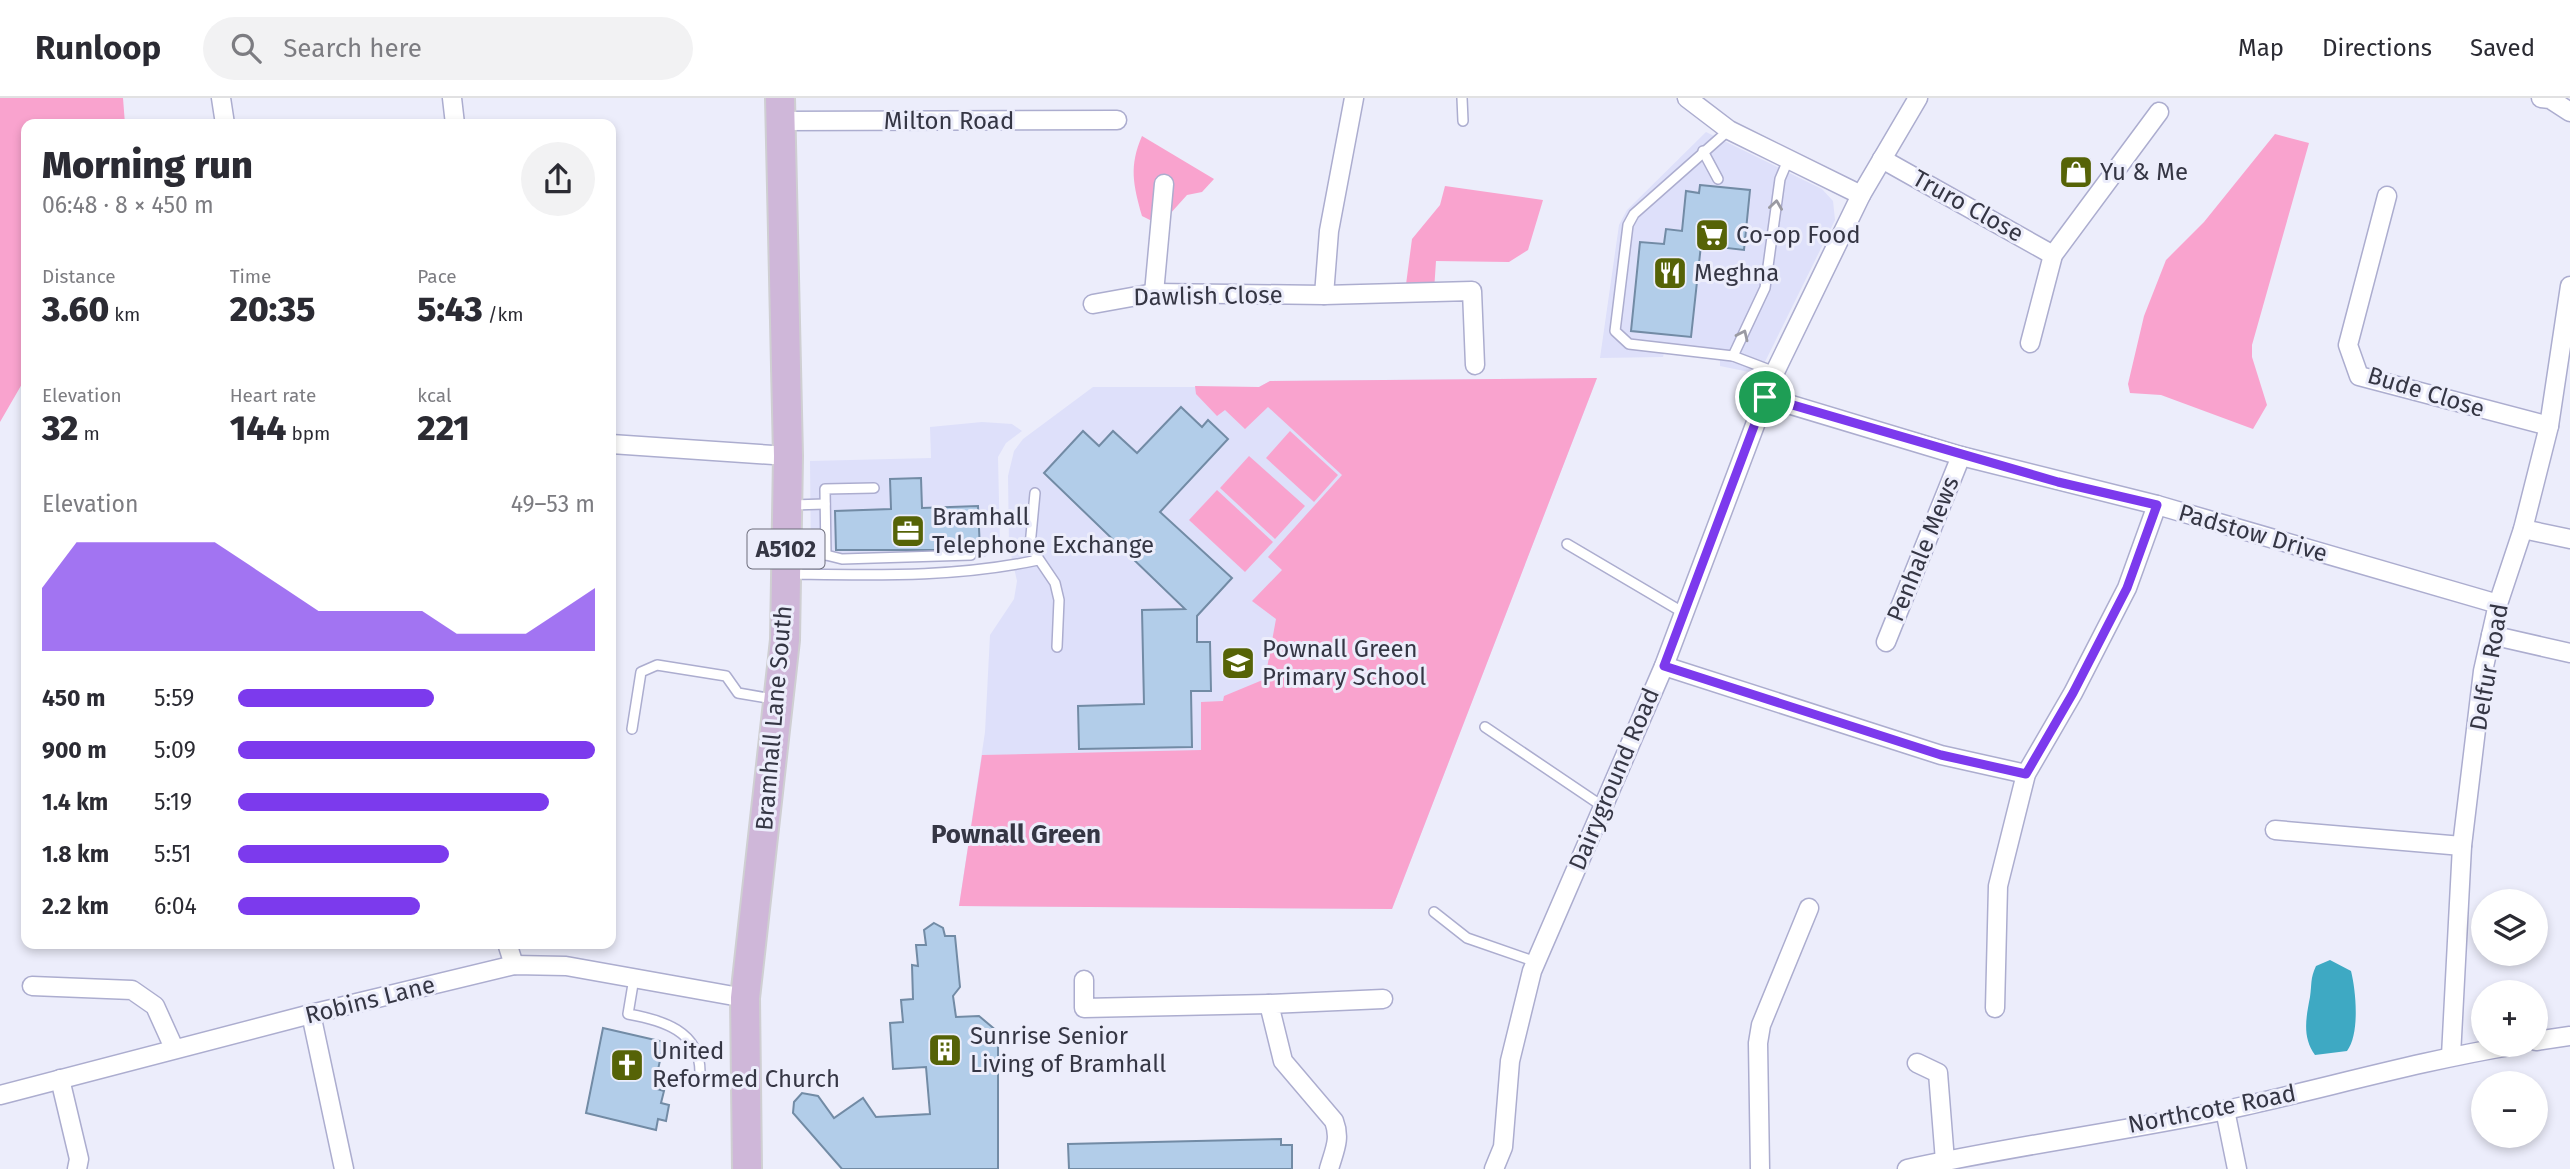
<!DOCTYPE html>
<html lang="en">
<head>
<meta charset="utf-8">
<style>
  :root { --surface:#fff; --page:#f2f2f3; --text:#2b2b33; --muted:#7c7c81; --line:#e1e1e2; --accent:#7c3aed }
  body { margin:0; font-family:"Fira Sans",sans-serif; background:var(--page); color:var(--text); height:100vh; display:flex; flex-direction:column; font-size:26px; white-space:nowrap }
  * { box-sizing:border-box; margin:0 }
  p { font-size:23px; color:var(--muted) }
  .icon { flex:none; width:38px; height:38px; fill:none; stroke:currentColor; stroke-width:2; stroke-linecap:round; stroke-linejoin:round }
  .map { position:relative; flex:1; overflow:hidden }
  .drawer { position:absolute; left:21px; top:21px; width:595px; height:830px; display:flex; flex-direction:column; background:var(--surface); border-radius:14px; box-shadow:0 4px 10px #0003 }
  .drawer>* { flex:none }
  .fabs { position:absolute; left:2471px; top:791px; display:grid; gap:14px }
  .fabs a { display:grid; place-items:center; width:77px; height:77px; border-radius:50%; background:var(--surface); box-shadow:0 4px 10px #0003; font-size:35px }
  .pin { position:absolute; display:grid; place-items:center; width:60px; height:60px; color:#fff; margin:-30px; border:4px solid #fff; border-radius:50%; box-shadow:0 2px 7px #0007 }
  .round { display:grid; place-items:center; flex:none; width:74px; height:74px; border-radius:37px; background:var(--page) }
  .head { display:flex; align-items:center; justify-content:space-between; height:119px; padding:0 21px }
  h1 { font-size:38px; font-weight:800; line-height:52px }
  .figures { display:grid; grid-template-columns:repeat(3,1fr); gap:10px; height:119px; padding:7px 21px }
  .figures div { display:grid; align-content:center }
  .figures b { font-size:35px; font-weight:800 }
  .figures small { font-size:19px; font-weight:400 }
  .figures p { font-size:19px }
  .chart { height:196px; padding:14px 21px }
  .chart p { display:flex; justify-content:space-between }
  .chart svg { width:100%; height:126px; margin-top:7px; fill:var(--accent); opacity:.7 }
  ul { padding:0 21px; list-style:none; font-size:23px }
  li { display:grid; grid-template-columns:112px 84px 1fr; align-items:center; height:52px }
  li i { height:18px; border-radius:9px; background:var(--accent) }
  header { display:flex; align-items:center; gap:42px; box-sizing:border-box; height:98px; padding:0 35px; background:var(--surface); border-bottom:2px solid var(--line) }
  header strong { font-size:33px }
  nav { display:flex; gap:38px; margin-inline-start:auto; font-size:24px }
  .search { width:490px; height:63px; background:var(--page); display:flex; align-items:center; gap:18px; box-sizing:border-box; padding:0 24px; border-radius:38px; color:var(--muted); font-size:26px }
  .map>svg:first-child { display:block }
  .built { fill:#dee0fa }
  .green { fill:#f9a3ce }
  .water { fill:#3ea9c3 }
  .building { fill:#b2cde9; stroke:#728ba5; stroke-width:2 }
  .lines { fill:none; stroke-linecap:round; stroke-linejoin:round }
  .lane-casing { stroke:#acadcf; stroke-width:12 }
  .street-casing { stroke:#acadcf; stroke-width:21 }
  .primary-casing { stroke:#cfcfd2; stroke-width:32 }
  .lane { stroke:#fff; stroke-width:9 }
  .street { stroke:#fff; stroke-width:18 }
  .primary { stroke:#cfb7d9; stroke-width:28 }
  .oneway { stroke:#9a9aa2 }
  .route-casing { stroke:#fff; stroke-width:14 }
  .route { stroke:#7c3aed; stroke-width:9 }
  .labels { text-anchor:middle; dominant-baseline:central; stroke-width:6; stroke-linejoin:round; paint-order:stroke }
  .shield { fill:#ecedfb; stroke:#6c6d7b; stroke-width:2 }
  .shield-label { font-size:23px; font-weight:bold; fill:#353644 }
  .street-label { font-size:24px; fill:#353644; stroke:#ecedfb }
  .poi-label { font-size:24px; fill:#353644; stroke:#ecedfb; text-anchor:start }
  .neighbourhood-label { font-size:26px; font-weight:bold; fill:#353644; stroke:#ecedfb }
</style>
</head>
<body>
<header>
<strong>Runloop</strong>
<div class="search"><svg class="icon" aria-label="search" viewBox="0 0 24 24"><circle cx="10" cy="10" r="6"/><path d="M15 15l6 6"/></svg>Search here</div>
<nav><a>Map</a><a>Directions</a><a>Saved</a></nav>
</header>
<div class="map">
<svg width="2570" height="1071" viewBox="0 0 2570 1071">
  <rect width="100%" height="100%" fill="#ecedfb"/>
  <g class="built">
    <polygon points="1706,34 1822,91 1833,103 1835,122 1759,276 1720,268 1720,262 1664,255 1663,259 1600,260 1619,127 1627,112"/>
    <polygon points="1597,280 1392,811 959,808 985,634 990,537 1014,501 1017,483 1009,448 1008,378 1014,353 1023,341 1093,289 1259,289 1270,283"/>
    <polygon points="982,324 1012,326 1022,333 1006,345 998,359 1000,447 985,459 960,462 811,464 810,363 931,360 930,329"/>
  </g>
  <g class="green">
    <polygon points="0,0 123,0 125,26 26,26 26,279 0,324"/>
    <polygon points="2275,36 2309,45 2252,247 2252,259 2267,307 2253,331 2161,297 2130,295 2128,286 2144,218 2166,162 2204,124"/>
    <path d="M1142,38L1214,81L1202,94L1187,97L1160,127L1142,118C1133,86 1129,68 1142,38Z"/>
    <polygon points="1445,88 1543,102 1528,152 1509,164 1436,163 1434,193 1405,194 1412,141 1440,107"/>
    <polygon points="1597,280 1392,811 959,808 982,657 1201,652 1201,604 1223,603 1224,598 1265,581 1276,521 1252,503 1282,472 1268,459 1342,377 1268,309 1245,331 1225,312 1217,318 1196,296 1195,288 1259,289 1270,283"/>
    <polygon points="1290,333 1338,377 1314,404 1266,360"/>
    <polygon points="1249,358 1305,408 1275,441 1220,390"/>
    <polygon points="1217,392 1273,444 1245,474 1189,422"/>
  </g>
  <path class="water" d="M2330,862L2351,873C2356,893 2360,936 2347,953L2315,957C2302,939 2306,920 2310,899C2312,886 2310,881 2316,868Z"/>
  <g class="building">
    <polygon points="1700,87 1750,92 1744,152 1701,147 1691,239 1631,233 1640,144 1664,146 1666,131 1682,133 1686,93 1699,95"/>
    <polygon points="1181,309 1202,329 1208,322 1228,341 1160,414 1232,480 1197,518 1197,544 1210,544 1211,593 1191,593 1192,649 1079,651 1078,608 1144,606 1142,512 1185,511 1044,375 1083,333 1099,348 1113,333 1137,355"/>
    <polygon points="921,380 922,410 978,408 980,452 836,452 835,413 891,411 890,381"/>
    <polygon points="934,825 943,830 945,838 955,838 960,889 953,898 956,919 979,918 998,934 998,1071 842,1071 793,1015 794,1004 802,995 818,998 834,1020 863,1000 876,1019 930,1016 926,969 893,971 890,925 903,924 901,902 913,901 912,867 918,868 916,847 926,847 924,832"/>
    <polygon points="603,930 664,944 654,990 664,993 661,1005 669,1007 666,1023 658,1021 656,1032 586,1015"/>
    <polygon points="1281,1041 1281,1047 1292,1047 1292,1071 1069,1071 1068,1046"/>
  </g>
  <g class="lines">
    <g class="lane-casing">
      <g id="lane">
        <polyline points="1462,0 1463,23"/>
        <polyline points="1729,32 1634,116 1628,127 1615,233 1629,246 1733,258"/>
        <polyline points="1703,53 1718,81"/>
        <polyline points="1775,274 1733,258 1765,190 1780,81 1788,62"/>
        <polyline points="1035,395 1030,448 1055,485 1059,502 1057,549"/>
        <polyline points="792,407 825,406"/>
        <polyline points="1567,446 1684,515"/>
        <polyline points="826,457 842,461 971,457"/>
        <polyline points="792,458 826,457 825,391 874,390"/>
        <path d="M788,476C873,477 954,480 1038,462"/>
        <polyline points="1485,629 1602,708"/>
        <polyline points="632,631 641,574 657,567 726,578 738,595 773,601"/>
        <polyline points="1434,814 1467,840 1536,864"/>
        <path d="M634,880L628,916C662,922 700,933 700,974"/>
      </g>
    </g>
    <g class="street-casing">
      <g id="street">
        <polyline points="221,0 225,26"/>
        <polyline points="452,0 455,26"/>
        <polyline points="1354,0 1329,133 1324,197 1472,193 1475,267"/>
        <polyline points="1687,0 1729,32 1861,97"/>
        <polyline points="2541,0 2550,1 2570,14"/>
        <polyline points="780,23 1117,22"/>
        <polyline points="1882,61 2053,157"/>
        <polyline points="2387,98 2348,247 2359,278 2549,328"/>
        <polyline points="1154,195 1164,86"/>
        <polyline points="1093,206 1154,195 1324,197"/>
        <polyline points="2030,245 2053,157 2159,14"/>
        <polyline points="1765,299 1961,358 2157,407 2498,506"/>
        <polyline points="611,346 788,358"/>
        <polyline points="2523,431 2570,441"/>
        <polyline points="2491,537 2570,555"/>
        <polyline points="1886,544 1961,358"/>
        <polyline points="1664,568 1941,657 2026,676"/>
        <polyline points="2275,732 2462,748"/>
        <polyline points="507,845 514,867"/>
        <polyline points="1084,882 1084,910 1269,906"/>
        <polyline points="32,888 132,892 155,908 174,950"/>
        <polyline points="1995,910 1998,788 2026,676 2073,595 2127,490 2157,407"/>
        <polyline points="311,916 344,1071"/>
        <polyline points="2536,943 2570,938"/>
        <polyline points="2451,958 2462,748 2483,573 2498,506 2523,431 2549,328 2570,188"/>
        <polyline points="1917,965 1938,975 1945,1063"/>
        <polyline points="60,981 79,1061 77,1071"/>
        <polyline points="0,997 311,916 514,867 566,868 745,900"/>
        <polyline points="2225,1012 2237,1071"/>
        <path d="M1329,1071C1334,1053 1341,1041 1334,1023L1283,963L1269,906L1383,901"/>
        <polyline points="1494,1071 1503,1049 1510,963 1532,873 1664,568 1775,274 1861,97 1918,0"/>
        <polyline points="1760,1071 1758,945 1761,927 1809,810"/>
        <path d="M1907,1071C2012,1048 2120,1034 2226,1012C2323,991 2418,963 2516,947"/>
      </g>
    </g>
    <g class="primary-casing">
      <polyline id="primary" points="747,1071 745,900 785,542 788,358 780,0"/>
    </g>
    <use href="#lane" class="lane"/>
    <use href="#street" class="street"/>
    <use href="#primary" class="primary"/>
  </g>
  <defs><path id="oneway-chevron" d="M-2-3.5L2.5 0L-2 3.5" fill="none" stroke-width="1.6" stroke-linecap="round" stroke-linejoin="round" transform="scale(1.75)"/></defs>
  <g class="oneway">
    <use href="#oneway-chevron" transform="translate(1776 107) rotate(-82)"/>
    <use href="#oneway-chevron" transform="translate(1743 237) rotate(-65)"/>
  </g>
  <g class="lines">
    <g class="route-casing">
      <polygon id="route" points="1765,299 2058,384 2157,407 2127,490 2073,595 2026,676 1941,657 1664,568"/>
    </g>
    <use href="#route" class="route"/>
  </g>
  <defs>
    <g id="shop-square" transform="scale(1.75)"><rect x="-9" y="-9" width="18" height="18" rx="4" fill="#566307" stroke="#ecedfb"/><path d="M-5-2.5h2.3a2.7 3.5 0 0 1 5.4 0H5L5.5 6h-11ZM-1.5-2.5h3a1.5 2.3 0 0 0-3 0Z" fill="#fff"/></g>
    <g id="supermarket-square" transform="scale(1.75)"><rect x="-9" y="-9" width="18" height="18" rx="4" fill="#566307" stroke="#ecedfb"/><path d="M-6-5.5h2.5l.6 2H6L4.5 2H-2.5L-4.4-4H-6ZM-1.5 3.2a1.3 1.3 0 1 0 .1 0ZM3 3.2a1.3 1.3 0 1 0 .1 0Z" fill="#fff"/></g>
    <g id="restaurant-square" transform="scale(1.75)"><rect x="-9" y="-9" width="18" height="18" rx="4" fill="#566307" stroke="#ecedfb"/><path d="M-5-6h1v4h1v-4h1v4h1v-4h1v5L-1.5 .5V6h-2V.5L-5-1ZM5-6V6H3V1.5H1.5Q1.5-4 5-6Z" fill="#fff"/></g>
    <g id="office-square" transform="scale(1.75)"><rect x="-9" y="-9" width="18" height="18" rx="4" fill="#566307" stroke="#ecedfb"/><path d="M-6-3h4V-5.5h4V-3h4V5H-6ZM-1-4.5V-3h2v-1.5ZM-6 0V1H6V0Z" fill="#fff"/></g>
    <g id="school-square" transform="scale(1.75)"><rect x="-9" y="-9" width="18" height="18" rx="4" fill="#566307" stroke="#ecedfb"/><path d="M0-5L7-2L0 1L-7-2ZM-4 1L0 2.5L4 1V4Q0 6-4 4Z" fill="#fff"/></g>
    <g id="building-square" transform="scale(1.75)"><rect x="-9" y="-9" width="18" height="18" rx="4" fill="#566307" stroke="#ecedfb"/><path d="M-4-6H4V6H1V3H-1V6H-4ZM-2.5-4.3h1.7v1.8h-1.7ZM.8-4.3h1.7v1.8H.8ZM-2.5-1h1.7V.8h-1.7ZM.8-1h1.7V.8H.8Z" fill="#fff"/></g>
    <g id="church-square" transform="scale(1.75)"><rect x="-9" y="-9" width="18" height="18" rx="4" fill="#566307" stroke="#ecedfb"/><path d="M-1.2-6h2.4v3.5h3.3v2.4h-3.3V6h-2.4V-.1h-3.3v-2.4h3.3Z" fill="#fff"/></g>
  </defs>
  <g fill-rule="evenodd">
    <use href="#shop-square" x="2076" y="74"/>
    <use href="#supermarket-square" x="1712" y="137"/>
    <use href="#restaurant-square" x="1670" y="175"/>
    <use href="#office-square" x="908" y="433"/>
    <use href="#school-square" x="1238" y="565"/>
    <use href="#building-square" x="945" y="952"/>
    <use href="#church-square" x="627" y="967"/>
  </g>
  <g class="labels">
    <rect class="shield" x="747.5" y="431.5" width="77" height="39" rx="5"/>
    <g class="shield-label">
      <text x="786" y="451">A5102</text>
    </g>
    <g class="street-label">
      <text x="949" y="23">Milton Road</text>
      <text transform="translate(1968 108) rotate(29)">Truro Close</text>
      <text transform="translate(1208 198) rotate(-1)">Dawlish Close</text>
      <text transform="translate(2426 294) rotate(17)">Bude Close</text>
      <text transform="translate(2253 435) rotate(16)">Padstow Drive</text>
      <text transform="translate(1923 451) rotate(-68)">Penhale Mews</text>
      <text transform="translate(2489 569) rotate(-80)">Delfur Road</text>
      <text transform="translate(774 620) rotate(-85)">Bramhall Lane South</text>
      <text transform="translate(1614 681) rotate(-67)">Dairyground Road</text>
      <text transform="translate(370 902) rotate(-14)">Robins Lane</text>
      <text transform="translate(2212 1011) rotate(-11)">Northcote Road</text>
    </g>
    <g class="poi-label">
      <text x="2100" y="74">Yu &amp; Me</text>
      <text x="1736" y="137">Co-op Food</text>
      <text x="1694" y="175">Meghna</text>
      <text x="932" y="419">Bramhall<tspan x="932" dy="28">Telephone Exchange</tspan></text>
      <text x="1262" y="551">Pownall Green<tspan x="1262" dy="28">Primary School</tspan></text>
      <text x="970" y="938">Sunrise Senior<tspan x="970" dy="28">Living of Bramhall</tspan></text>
      <text x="652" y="953">United<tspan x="652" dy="28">Reformed Church</tspan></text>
    </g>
    <g class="neighbourhood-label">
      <text x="1016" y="736">Pownall Green</text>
    </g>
  </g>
</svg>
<div class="fabs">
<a><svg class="icon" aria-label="layers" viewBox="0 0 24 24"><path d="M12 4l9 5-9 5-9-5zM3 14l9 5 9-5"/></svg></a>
<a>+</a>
<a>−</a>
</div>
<div class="pin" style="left:1765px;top:299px;background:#1e9e55"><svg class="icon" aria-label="arrive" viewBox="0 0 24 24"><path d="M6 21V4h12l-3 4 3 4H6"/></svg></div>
<section class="drawer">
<div class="head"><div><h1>Morning run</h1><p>06:48 · 8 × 450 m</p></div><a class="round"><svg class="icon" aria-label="share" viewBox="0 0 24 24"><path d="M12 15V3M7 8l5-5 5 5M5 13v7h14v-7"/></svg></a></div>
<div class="figures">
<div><p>Distance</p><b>3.60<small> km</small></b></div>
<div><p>Time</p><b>20:35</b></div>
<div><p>Pace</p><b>5:43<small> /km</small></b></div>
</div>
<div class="figures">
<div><p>Elevation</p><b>32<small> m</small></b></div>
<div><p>Heart rate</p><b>144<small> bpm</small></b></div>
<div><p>kcal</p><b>221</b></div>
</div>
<div class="chart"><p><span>Elevation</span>49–53 m</p>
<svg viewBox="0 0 160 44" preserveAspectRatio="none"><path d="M0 44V22L10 6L20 6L30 6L40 6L50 6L60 14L70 22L80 30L90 30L100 30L110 30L120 38L130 38L140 38L150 30L160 22V44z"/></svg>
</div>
<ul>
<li><b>450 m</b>5:59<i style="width:55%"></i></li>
<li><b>900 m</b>5:09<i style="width:100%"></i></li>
<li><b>1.4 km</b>5:19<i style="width:87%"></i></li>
<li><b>1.8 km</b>5:51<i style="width:59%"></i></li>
<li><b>2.2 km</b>6:04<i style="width:51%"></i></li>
</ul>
</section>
</div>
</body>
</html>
